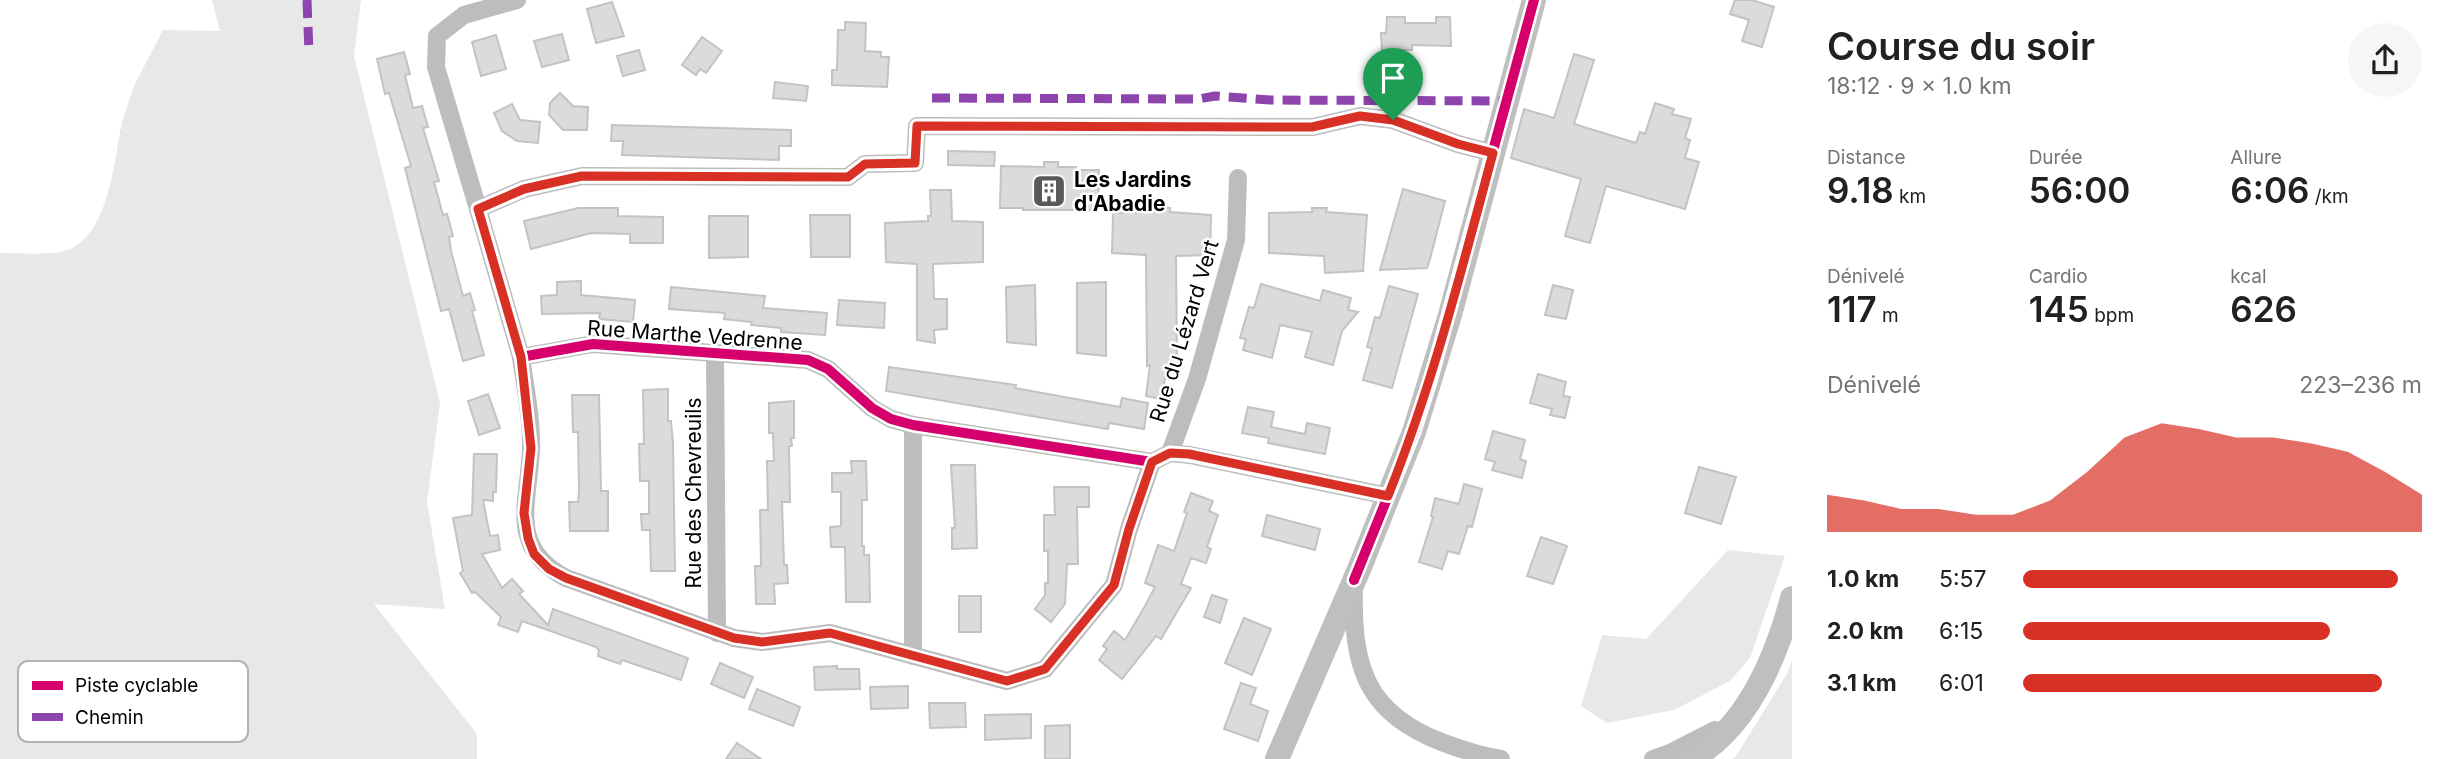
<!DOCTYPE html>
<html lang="fr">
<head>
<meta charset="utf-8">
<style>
  :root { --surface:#fff; --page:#f6f6f6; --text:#202124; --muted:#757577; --accent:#d93025 }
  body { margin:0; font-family:Inter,sans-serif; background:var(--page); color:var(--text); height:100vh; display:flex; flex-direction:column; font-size:26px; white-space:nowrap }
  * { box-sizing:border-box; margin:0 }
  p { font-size:23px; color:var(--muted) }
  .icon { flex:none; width:38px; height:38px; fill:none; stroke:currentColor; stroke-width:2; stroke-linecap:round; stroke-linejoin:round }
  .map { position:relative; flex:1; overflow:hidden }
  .side { display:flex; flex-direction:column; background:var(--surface); width:665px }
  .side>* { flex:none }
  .pin { position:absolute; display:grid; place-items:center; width:60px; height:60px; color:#fff; margin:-72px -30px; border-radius:50% 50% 50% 0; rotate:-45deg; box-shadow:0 0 7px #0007 }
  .pin .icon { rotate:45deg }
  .round { display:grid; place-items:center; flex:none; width:74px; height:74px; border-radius:37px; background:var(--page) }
  .summary { display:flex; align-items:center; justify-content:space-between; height:119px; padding:0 35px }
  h1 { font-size:38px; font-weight:600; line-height:52px }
  .figures { display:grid; grid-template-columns:repeat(3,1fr); gap:10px; height:119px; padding:7px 35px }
  .figures div { display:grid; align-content:center }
  .figures b { font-size:35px; font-weight:600 }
  .figures small { font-size:19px; font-weight:400 }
  .figures p { font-size:19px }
  .chart { height:196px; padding:14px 35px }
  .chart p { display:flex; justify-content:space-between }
  .chart svg { width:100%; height:126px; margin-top:7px; fill:var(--accent); opacity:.7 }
  ul { padding:0 35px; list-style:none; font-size:23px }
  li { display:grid; grid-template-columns:112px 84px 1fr; align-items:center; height:52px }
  li i { height:18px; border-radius:9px; background:var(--accent) }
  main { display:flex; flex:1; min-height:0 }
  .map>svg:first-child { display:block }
  .green { fill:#e8e8e8 }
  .building { fill:#dbdbdb; stroke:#c3c3c3; stroke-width:2 }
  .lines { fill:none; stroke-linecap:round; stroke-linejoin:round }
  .street { stroke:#bdbdbd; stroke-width:18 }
  .secondary { stroke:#bfbfbf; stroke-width:24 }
  .quiet { stroke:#8e44ad; stroke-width:9; stroke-dasharray:18 9; stroke-linecap:butt }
  .cycleway-casing { stroke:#fff; stroke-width:15 }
  .cycleway { stroke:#d6006c; stroke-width:10 }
  .route-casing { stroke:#fff; stroke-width:14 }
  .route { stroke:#d93025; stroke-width:9 }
  .labels { text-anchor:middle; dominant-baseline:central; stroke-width:5; stroke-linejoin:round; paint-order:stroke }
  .poi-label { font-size:21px; font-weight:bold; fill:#000; stroke:#fff; text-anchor:start }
  .street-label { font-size:21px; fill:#000; stroke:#fff }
  .key { fill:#fff; stroke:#b2b2b2; stroke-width:2 }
  .key-label { font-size:19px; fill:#000 }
</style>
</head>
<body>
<main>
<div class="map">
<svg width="1792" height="759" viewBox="0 0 1792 759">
  <rect width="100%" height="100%" fill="#fff"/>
  <g class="green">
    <path d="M212,0H361L354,56L440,403L427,502L445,609L374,604L477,734V759H0V253C19,253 41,255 60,252C108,244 114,163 121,126L134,140L121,125L134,86L163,30L220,31Z"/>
    <polygon points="1728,550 1785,556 1750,658 1730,681 1674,710 1607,723 1581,706 1602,635 1646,639"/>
    <polygon points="1792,660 1792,759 1732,759 1736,756 1788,672"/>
  </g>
  <g class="building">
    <polygon points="1735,0 1752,0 1774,7 1762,47 1742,41 1749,20 1730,14"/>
    <polygon points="612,2 624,36 596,43 587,9"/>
    <polygon points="1387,17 1405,17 1405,23 1436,23 1436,17 1450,17 1451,46 1412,45 1412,50 1382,50 1381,33 1386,33"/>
    <polygon points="845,22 866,23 865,51 881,52 881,57 889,57 887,87 832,85 832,70 837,70 838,30 845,30"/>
    <polygon points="562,34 569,60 542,67 534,41"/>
    <polygon points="496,35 506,69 481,76 472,42"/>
    <polygon points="702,37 722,51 706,73 700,69 696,75 682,65"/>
    <polygon points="639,50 645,70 623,76 617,56"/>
    <polygon points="404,52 410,74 405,75 413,108 422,106 428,127 423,128 439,181 434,182 443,215 447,214 453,236 449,237 451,251 463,296 470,293 475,310 472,311 484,355 463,361 449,309 441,311 405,168 411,166 389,93 385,94 377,59"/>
    <polygon points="1574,54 1594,60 1574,124 1636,143 1640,132 1645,134 1655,103 1674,109 1672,114 1691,119 1685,138 1690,140 1685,158 1699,162 1685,209 1606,186 1590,243 1565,236 1581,179 1511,158 1524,109 1554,118"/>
    <polygon points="775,82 808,86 806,101 773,98"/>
    <polygon points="560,93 573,106 588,107 587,130 563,130 549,115 550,103"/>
    <polygon points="512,104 520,120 540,122 538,143 517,141 502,131 494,113"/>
    <polygon points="612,125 791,130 791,146 779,146 779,160 622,155 623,141 611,141"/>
    <polygon points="948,151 995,152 994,166 948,165"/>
    <polygon points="1044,162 1058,162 1058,167 1076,167 1075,170 1099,170 1098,210 1023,210 1023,208 1000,208 1001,166 1044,167"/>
    <polygon points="1403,189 1445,201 1430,259 1427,268 1380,270"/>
    <polygon points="930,190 951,190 952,221 983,222 983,262 933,264 934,299 947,299 947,329 934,330 935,343 917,340 917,264 886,262 885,223 928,221 928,216 931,216"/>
    <polygon points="1156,207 1170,208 1170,212 1211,215 1210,255 1176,256 1177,368 1167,368 1161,399 1146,396 1150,365 1147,366 1146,255 1112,253 1113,213 1156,212"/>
    <polygon points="578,208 618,208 618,216 663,217 663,243 630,243 630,234 591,233 531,249 524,221"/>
    <polygon points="1312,208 1327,208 1326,212 1367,215 1363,271 1325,273 1324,256 1269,253 1269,213 1312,212"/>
    <polygon points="810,215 850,215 850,257 811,257"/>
    <polygon points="709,216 748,216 748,257 709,258"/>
    <polygon points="581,281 581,295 635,300 633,322 599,319 600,313 542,314 541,296 557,295 557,282"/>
    <polygon points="1106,282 1106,356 1077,353 1077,283"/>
    <polygon points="1261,284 1320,301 1323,290 1351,298 1348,310 1358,312 1342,331 1333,365 1305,357 1312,332 1280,325 1272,358 1243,350 1246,339 1240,338 1249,307 1254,308"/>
    <polygon points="1035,285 1036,345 1007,342 1006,287"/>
    <polygon points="1553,285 1573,290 1566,319 1545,315"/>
    <polygon points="1389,286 1418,294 1392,388 1363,380 1372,348 1367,347 1375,317 1380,318"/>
    <polygon points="671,287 765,296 763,308 827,313 825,335 781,332 781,328 751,325 752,322 724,319 725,313 669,309"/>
    <polygon points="839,300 885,303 884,328 837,325"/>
    <polygon points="889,367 1016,385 1015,388 1120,407 1122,398 1148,403 1144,429 1109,423 1108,429 886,391"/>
    <polygon points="1538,374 1566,382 1563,396 1570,397 1565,418 1550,415 1552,409 1530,403"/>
    <polygon points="668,389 668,421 671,421 673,443 675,571 651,571 650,530 642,530 641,514 649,514 649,481 640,481 639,444 644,444 643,390"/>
    <polygon points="488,394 500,428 479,435 468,401"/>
    <polygon points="572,395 599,395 601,491 608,491 608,531 570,531 569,502 578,502 579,491 578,432 573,432"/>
    <polygon points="794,401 794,438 791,438 792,446 789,446 790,502 782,502 784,565 787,565 788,583 774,584 775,604 756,604 755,566 761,566 760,510 768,510 767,461 774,461 773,433 769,433 769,403"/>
    <polygon points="1248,407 1274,412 1271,427 1305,434 1307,423 1330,428 1325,454 1268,443 1269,438 1242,433"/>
    <polygon points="1493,431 1525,440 1520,459 1526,461 1522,478 1492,470 1495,462 1485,459"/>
    <polygon points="474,454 497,454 496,492 493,492 493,501 483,500 490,536 498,535 500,550 482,554 502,588 512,579 523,591 519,594 548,625 553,609 688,658 681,680 622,660 620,664 598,656 599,650 596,647 522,621 518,632 498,625 501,617 475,592 472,593 460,573 463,571 453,518 472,515"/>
    <polygon points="851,461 866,461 867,500 862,500 862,546 864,546 864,555 869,555 870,602 846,602 845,547 831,547 830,527 841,526 841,492 832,492 832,473 852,473"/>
    <polygon points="951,465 975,465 977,548 952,549 952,528 955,528"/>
    <polygon points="1699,467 1736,477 1721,524 1685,513"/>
    <polygon points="1464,484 1482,489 1472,527 1468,526 1459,554 1448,551 1442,569 1419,562 1433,517 1431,516 1435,498 1459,504"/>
    <polygon points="1054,487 1089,487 1089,507 1077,507 1078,564 1067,564 1065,604 1051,622 1035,609 1045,595 1045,583 1048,583 1048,551 1044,551 1044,515 1055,515"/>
    <polygon points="1191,493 1213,501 1209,511 1218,515 1207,547 1211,549 1206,563 1191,558 1181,584 1191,588 1161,639 1156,636 1122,679 1099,660 1107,649 1103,646 1114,631 1125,640 1145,606 1155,587 1145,583 1158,545 1174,551 1187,513 1184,512"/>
    <polygon points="1267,515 1320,529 1315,550 1262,536"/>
    <polygon points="1541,537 1567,546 1553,584 1527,576"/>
    <polygon points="1212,595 1227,600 1220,623 1204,617"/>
    <rect x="959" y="596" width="22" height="36"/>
    <polygon points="1244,618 1271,629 1252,675 1225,663"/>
    <polygon points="720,663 753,677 744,698 711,684"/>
    <polygon points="837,666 837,669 859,669 860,689 815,690 814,667"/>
    <polygon points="1241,683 1256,688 1250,704 1268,711 1258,741 1224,729"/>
    <polygon points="908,686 908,708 871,709 870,687"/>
    <polygon points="757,689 800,707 793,726 749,709"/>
    <polygon points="929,703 965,703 966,727 930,728"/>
    <polygon points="1031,714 1031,738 985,740 985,715"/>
    <polygon points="1070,725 1070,759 1045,759 1045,726"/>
    <polygon points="737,743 761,759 726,759"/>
  </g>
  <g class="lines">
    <g class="street">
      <polyline points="478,209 436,67 437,36 464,15 517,0"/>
      <polyline points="715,353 717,633"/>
      <path d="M521,357C525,387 532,419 531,449C529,502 507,547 566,578L734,638L762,642L830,633L1007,681L1045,669L1114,585L1129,529L1152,462"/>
      <polyline points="1170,453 1197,379 1236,240 1238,178"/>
      <polyline points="1388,496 1190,455 1170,453 1152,462 913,425 891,419 872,408 828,369 808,360 593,344 521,357 478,209 524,189 582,176 848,177 865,164 915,163 917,126 1313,127 1360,116 1393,120 1458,144 1493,153"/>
      <path d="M1354,589C1352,667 1366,714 1444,743C1463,750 1481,756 1501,759"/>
      <polyline points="913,656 913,425"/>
      <polyline points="1653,759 1670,753 1715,730"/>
    </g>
    <g class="secondary">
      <polyline points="1277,759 1360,567 1414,432 1450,315 1534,0"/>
      <path d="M1691,759C1748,727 1776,658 1792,598"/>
    </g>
    <g class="quiet">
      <polyline points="307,0 309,53"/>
      <polyline points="932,98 1199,99 1215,96 1270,100 1507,101"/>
    </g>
    <g class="cycleway-casing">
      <g id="cycleway">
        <polyline points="1388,496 1190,455 1170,453 1152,462 913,425 891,419 872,408 828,369 808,360 593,344 521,357 478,209 524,189 582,176 848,177 865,164 915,163 917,126 1313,127 1360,116 1393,120 1458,144 1493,153"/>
        <polyline points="1354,580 1414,432 1430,382 1534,0"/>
      </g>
    </g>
    <use href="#cycleway" class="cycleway"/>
  </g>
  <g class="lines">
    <g class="route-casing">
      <path id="route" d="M1360,116L1393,120L1458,144L1493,153C1462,268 1433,384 1388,496L1189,454L1170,453L1152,462L1129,529L1114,585L1045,669L1007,681L830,633L762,642L734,638L566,578L549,569L534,554L528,538L524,513L531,448L521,357L478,209L524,189L582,176L848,177L865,164L915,163L917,126L1312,127Z"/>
    </g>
    <use href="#route" class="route"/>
  </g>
  <defs>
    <g id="building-square" transform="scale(1.75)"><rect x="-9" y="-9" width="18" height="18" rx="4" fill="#595959" stroke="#fff"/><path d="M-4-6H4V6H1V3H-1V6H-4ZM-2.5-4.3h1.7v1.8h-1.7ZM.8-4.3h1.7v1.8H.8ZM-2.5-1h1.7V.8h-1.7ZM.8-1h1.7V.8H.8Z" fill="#fff"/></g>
  </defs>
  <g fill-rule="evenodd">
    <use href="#building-square" x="1049" y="191"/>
  </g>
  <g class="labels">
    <g class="poi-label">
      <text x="1074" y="179">Les Jardins<tspan x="1074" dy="24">d'Abadie</tspan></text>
    </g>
    <g class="street-label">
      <text transform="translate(1184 331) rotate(-73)">Rue du Lézard Vert</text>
      <text transform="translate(695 335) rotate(4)">Rue Marthe Vedrenne</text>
      <text transform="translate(693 493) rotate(-90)">Rue des Chevreuils</text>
    </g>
  </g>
  <rect x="18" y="661" width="230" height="81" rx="10" class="key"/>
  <rect x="32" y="681" width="31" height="9" fill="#d6006c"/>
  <rect x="32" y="713" width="31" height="8" fill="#8e44ad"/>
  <g class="key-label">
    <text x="75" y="692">Piste cyclable</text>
    <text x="75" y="724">Chemin</text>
  </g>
</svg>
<div class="pin" style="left:1393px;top:120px;background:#1e9e55"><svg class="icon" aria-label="arrive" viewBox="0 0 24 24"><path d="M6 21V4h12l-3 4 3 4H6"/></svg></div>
</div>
<section class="side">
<div class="summary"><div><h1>Course du soir</h1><p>18:12 · 9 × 1.0 km</p></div><a class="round"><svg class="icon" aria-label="share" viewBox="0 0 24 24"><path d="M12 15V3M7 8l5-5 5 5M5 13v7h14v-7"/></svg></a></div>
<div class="figures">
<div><p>Distance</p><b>9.18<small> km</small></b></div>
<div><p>Durée</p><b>56:00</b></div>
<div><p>Allure</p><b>6:06<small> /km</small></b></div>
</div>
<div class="figures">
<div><p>Dénivelé</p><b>117<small> m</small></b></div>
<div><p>Cardio</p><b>145<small> bpm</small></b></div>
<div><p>kcal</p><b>626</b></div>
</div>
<div class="chart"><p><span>Dénivelé</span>223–236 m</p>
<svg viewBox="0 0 160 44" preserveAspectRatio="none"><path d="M0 44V31L10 33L20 36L30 36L40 38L50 38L60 33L70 23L80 11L90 6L100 8L110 11L120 11L130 13L140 16L150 23L160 31V44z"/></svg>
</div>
<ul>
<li><b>1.0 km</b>5:57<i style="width:94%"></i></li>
<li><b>2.0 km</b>6:15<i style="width:77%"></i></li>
<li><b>3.1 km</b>6:01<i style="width:90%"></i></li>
</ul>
</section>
</main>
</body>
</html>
